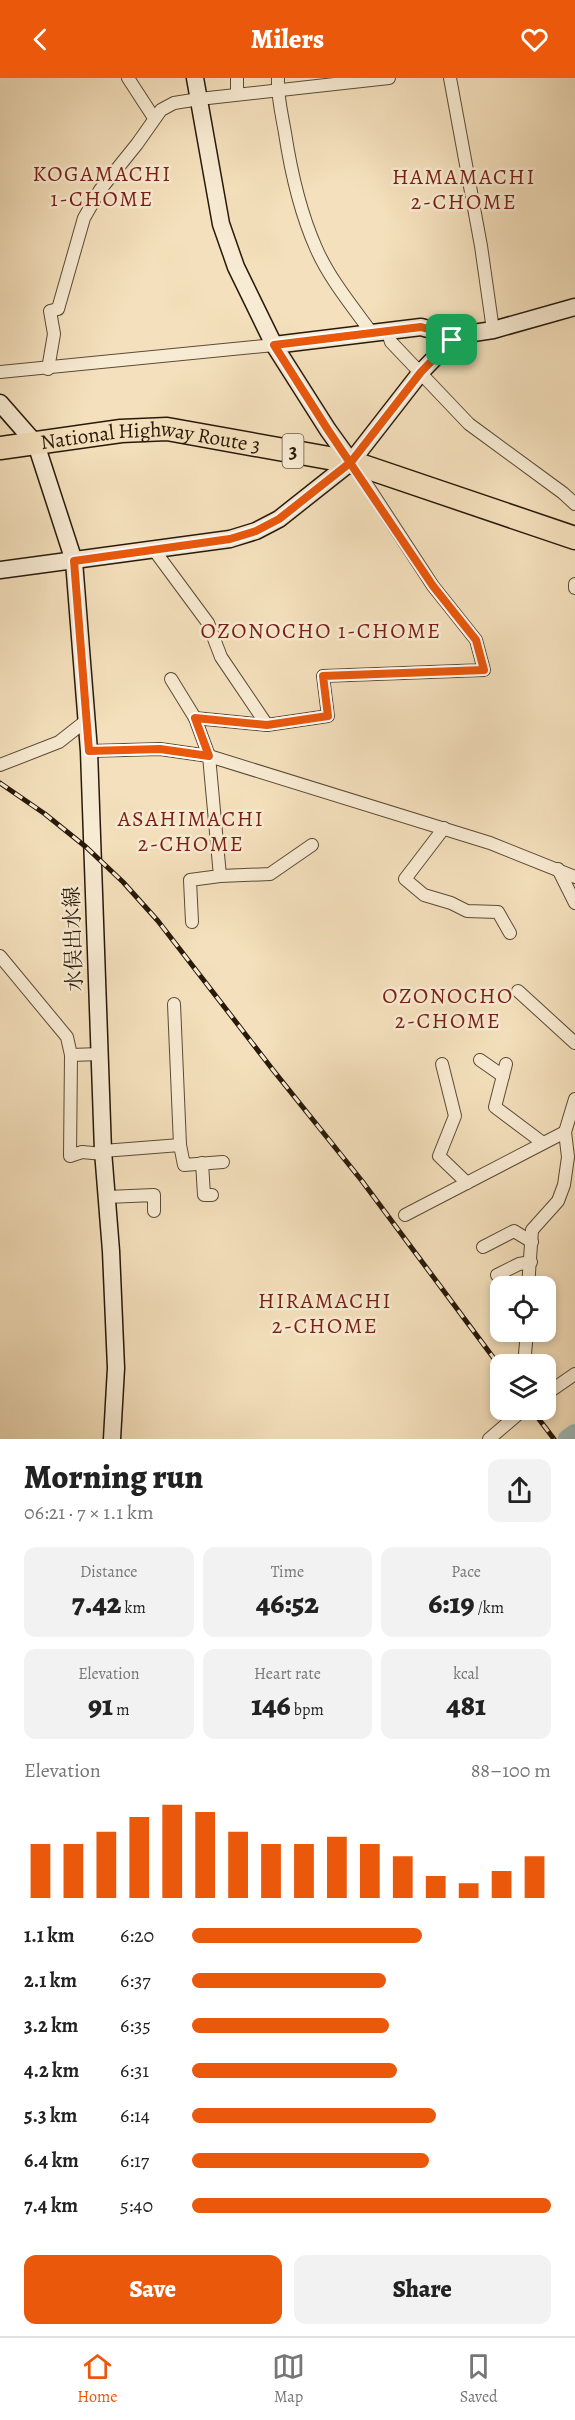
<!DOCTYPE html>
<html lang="en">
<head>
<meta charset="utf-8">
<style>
  :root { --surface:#fff; --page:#f2f2f2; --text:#222; --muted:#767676; --line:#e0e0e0; --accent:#ea580c }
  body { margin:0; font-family:Alegreya,"Noto Serif JP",serif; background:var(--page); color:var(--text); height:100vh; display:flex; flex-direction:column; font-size:22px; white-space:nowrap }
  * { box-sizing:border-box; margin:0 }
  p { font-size:20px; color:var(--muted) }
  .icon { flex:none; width:33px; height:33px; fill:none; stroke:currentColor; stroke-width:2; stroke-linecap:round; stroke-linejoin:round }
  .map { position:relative; height:1361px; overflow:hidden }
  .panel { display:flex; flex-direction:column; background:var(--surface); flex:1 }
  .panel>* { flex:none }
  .buttons { position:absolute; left:490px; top:1198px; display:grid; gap:12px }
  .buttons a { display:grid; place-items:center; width:66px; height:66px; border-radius:12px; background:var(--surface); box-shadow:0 3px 9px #0003; font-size:30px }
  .pin { position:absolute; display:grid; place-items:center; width:51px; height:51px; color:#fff; margin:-26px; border-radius:12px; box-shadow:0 3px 9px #0006 }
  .round { display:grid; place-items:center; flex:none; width:63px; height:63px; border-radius:12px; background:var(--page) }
  .summary { display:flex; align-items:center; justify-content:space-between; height:102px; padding:0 24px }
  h1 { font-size:33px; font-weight:800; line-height:45px }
  .metrics { display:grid; grid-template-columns:repeat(3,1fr); gap:9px; height:102px; padding:6px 24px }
  .metrics div { display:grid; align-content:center; border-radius:12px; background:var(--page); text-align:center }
  .metrics b { font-size:30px; font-weight:800 }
  .metrics small { font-size:16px; font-weight:400 }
  .metrics p { font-size:16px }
  .chart { height:168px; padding:12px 24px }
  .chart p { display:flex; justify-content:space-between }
  .chart svg { width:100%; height:108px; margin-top:6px; stroke:var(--accent); stroke-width:6 }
  .primary-button { display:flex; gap:12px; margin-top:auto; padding:12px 24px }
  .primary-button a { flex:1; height:69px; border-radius:12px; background:var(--accent); color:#fff; font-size:24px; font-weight:800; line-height:69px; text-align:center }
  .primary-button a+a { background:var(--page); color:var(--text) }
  ul { padding:0 24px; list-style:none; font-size:20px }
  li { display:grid; grid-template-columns:96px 72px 1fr; align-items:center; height:45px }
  li i { height:15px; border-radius:8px; background:var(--accent) }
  header { display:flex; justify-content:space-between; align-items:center; height:78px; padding:0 24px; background:var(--accent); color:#fff; font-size:27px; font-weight:800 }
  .tab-bar { display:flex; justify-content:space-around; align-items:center; height:84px; border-top:2px solid var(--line); background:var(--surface); font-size:16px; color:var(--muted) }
  .tab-bar a { display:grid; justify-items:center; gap:3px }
  .tab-bar .active { color:var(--accent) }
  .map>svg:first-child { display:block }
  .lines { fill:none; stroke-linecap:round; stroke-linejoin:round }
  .river { stroke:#9fbbba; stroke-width:20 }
  .street-casing { stroke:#5b4b36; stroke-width:14 }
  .secondary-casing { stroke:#28190a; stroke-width:19 }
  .highway-casing { stroke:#28190a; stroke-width:25 }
  .street { stroke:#f8ebd3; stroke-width:12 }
  .secondary { stroke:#f8ebd3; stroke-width:16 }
  .highway { stroke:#f4e0bc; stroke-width:22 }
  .rail-casing { stroke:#28190a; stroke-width:5 }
  .rail { stroke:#f8ebd3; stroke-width:3; stroke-dasharray:9; stroke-linecap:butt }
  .route-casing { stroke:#fff; stroke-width:12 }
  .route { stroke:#ea580c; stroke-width:8 }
  .labels { text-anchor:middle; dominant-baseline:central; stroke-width:5; stroke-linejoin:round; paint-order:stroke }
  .shield { fill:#f8ebd3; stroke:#665846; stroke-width:1.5 }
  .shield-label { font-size:20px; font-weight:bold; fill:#28190a }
  .street-label { font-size:21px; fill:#28190a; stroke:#f8ebd3 }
  .neighbourhood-label { font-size:22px; letter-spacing:1.5px; fill:#7a1f14; stroke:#f8ebd3 }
</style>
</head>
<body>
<header><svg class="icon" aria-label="back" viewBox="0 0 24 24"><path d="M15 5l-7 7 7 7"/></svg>Milers<svg class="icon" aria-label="heart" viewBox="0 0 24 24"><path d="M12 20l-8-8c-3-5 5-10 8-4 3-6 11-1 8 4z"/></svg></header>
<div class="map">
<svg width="575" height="1361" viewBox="0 0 575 1361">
  <rect width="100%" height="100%" fill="#f4e0bc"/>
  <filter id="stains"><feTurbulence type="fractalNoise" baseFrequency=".00333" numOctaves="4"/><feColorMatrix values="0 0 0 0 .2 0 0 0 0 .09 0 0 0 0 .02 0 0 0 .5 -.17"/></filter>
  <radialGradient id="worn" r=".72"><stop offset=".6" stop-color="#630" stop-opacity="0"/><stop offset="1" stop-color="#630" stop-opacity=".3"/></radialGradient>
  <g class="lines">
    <polyline class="river" points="568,1361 575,1356"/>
    <g class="street-casing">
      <g id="street">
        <polyline points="128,0 154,40"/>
        <polyline points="237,0 237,16"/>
        <path d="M278,0C277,18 282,37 285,55C291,94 300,134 316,170C329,200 352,228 371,254"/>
        <polyline points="450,0 481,168 493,252"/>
        <polyline points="387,252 391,264 469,346 563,415 575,426"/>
        <polyline points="48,291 54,256 50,233 58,231 84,140 100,112 137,66 161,32 174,25 199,21 389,0"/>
        <polyline points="0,294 274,267"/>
        <polyline points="154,472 208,545 221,579 267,647"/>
        <polyline points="575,506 575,510"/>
        <polyline points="171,601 195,640"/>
        <polyline points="89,673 160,671 209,678 490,765 575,799"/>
        <polyline points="0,687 59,664 87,642"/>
        <polyline points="444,750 405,801 424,817 451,825 467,833 498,834 510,855"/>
        <polyline points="558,791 575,825"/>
        <polyline points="220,798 270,796 312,767"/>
        <polyline points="192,844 190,802 220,798 209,678 195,640 267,647 328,638 323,598 484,592 476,562 433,508 354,387"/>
        <polyline points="0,878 67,959 71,977 70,1078 82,1074 103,1076"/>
        <polyline points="518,913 575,965"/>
        <polyline points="174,926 180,1067"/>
        <polyline points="71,977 100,976"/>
        <polyline points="480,982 503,998"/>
        <polyline points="442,986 455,1038 439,1078 467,1105"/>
        <polyline points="506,986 495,1029 543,1065"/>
        <polyline points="103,1073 180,1067 184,1087 223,1084"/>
        <polyline points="202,1085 204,1117 212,1117"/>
        <polyline points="107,1119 154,1117 154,1133"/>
        <polyline points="405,1137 565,1054"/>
        <polyline points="483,1169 514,1153 532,1164"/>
        <polyline points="497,1197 519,1186 531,1184"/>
        <polyline points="528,1209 532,1152 558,1123 564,1107 568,1079 565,1054 575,1021"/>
        <polyline points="524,1287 527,1254"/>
        <polyline points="546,1316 575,1296"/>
        <polyline points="489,1361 523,1332"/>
      </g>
    </g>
    <g class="secondary-casing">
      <g id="secondary">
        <polyline points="195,0 221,146 236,189 274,267 328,352 351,384"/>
        <polyline points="274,267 421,249 439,254 452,262"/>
        <polyline points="0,325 36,366 74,483 89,673 103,1073 111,1173 116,1290 112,1361"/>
        <polyline points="0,492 230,461 256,453 279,441 351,384 421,294 452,262 460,257 493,252 575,229"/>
      </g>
    </g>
    <g class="highway-casing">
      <g id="highway">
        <path id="s1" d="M0,370L121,353L167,351L351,384L575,460"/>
      </g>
    </g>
    <use href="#street" class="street"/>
    <use href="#secondary" class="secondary"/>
    <use href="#highway" class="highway"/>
    <g class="rail-casing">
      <g id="rail">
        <polyline points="0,705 45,736 86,769 123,804 158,843 273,992 362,1103 501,1290"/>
        <polyline points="532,1332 554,1361"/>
      </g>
    </g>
    <use href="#rail" class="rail"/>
  </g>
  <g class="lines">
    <g class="route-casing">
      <polyline id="route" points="452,262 421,294 351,384 279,441 256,453 230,461 74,483 89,673 160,671 209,678 195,640 267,647 328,638 323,598 484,592 476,562 433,508 328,352 274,267 421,249 439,254 452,262"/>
    </g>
    <use href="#route" class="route"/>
  </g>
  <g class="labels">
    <rect class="shield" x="282.5" y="356" width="21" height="34" rx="4.5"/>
    <g class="shield-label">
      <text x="293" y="373">3</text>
    </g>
    <g class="street-label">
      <text stroke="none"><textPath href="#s1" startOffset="152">National Highway Route 3</textPath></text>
      <text transform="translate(73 861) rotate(-92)">水俣出水線</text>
    </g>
    <g class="neighbourhood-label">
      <text x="102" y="96">KOGAMACHI<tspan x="102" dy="25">1-CHOME</tspan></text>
      <text x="464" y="99">HAMAMACHI<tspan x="464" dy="25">2-CHOME</tspan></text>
      <text x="321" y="553">OZONOCHO 1-CHOME</text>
      <text x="191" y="741">ASAHIMACHI<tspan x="191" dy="25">2-CHOME</tspan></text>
      <text x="448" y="918">OZONOCHO<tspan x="448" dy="25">2-CHOME</tspan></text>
      <text x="325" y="1223">HIRAMACHI<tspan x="325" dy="25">2-CHOME</tspan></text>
    </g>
  </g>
  <rect width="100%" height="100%" filter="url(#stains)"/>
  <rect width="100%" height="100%" fill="url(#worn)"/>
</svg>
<div class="buttons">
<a><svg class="icon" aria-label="locate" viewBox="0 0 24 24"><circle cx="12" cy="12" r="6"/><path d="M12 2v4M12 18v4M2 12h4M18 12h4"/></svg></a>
<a><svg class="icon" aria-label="layers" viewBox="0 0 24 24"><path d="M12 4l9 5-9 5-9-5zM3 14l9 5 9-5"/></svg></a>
</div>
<div class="pin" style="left:452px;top:262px;background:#1e9e55"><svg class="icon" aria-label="arrive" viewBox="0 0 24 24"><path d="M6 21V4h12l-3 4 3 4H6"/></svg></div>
</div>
<section class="panel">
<div class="summary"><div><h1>Morning run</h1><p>06:21 · 7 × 1.1 km</p></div><a class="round"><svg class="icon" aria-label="share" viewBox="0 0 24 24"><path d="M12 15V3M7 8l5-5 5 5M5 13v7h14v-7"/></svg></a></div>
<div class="metrics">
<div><p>Distance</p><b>7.42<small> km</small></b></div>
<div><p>Time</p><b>46:52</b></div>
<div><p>Pace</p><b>6:19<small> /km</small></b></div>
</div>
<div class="metrics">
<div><p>Elevation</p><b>91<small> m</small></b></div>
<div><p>Heart rate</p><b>146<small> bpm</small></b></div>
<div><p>kcal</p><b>481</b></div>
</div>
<div class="chart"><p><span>Elevation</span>88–100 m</p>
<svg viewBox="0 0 160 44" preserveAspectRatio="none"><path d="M5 44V22M15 44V22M25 44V17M35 44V11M45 44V6M55 44V9M65 44V17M75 44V22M85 44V22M95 44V19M105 44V22M115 44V27M125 44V35M135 44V38M145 44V33M155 44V27"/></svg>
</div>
<ul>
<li><b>1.1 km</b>6:20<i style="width:64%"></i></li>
<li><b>2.1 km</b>6:37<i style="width:54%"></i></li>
<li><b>3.2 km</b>6:35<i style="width:55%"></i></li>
<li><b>4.2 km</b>6:31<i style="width:57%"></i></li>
<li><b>5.3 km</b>6:14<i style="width:68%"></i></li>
<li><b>6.4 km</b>6:17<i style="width:66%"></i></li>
<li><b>7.4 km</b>5:40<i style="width:100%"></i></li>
</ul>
<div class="primary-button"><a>Save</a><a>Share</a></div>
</section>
<nav class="tab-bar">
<a class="active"><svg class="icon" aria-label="home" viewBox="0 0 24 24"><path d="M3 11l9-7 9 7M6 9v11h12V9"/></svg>Home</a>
<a><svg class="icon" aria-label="map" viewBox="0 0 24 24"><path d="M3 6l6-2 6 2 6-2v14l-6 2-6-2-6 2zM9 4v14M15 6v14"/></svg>Map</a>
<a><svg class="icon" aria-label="saved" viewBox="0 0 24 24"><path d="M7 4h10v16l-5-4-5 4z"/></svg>Saved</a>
</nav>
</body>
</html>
